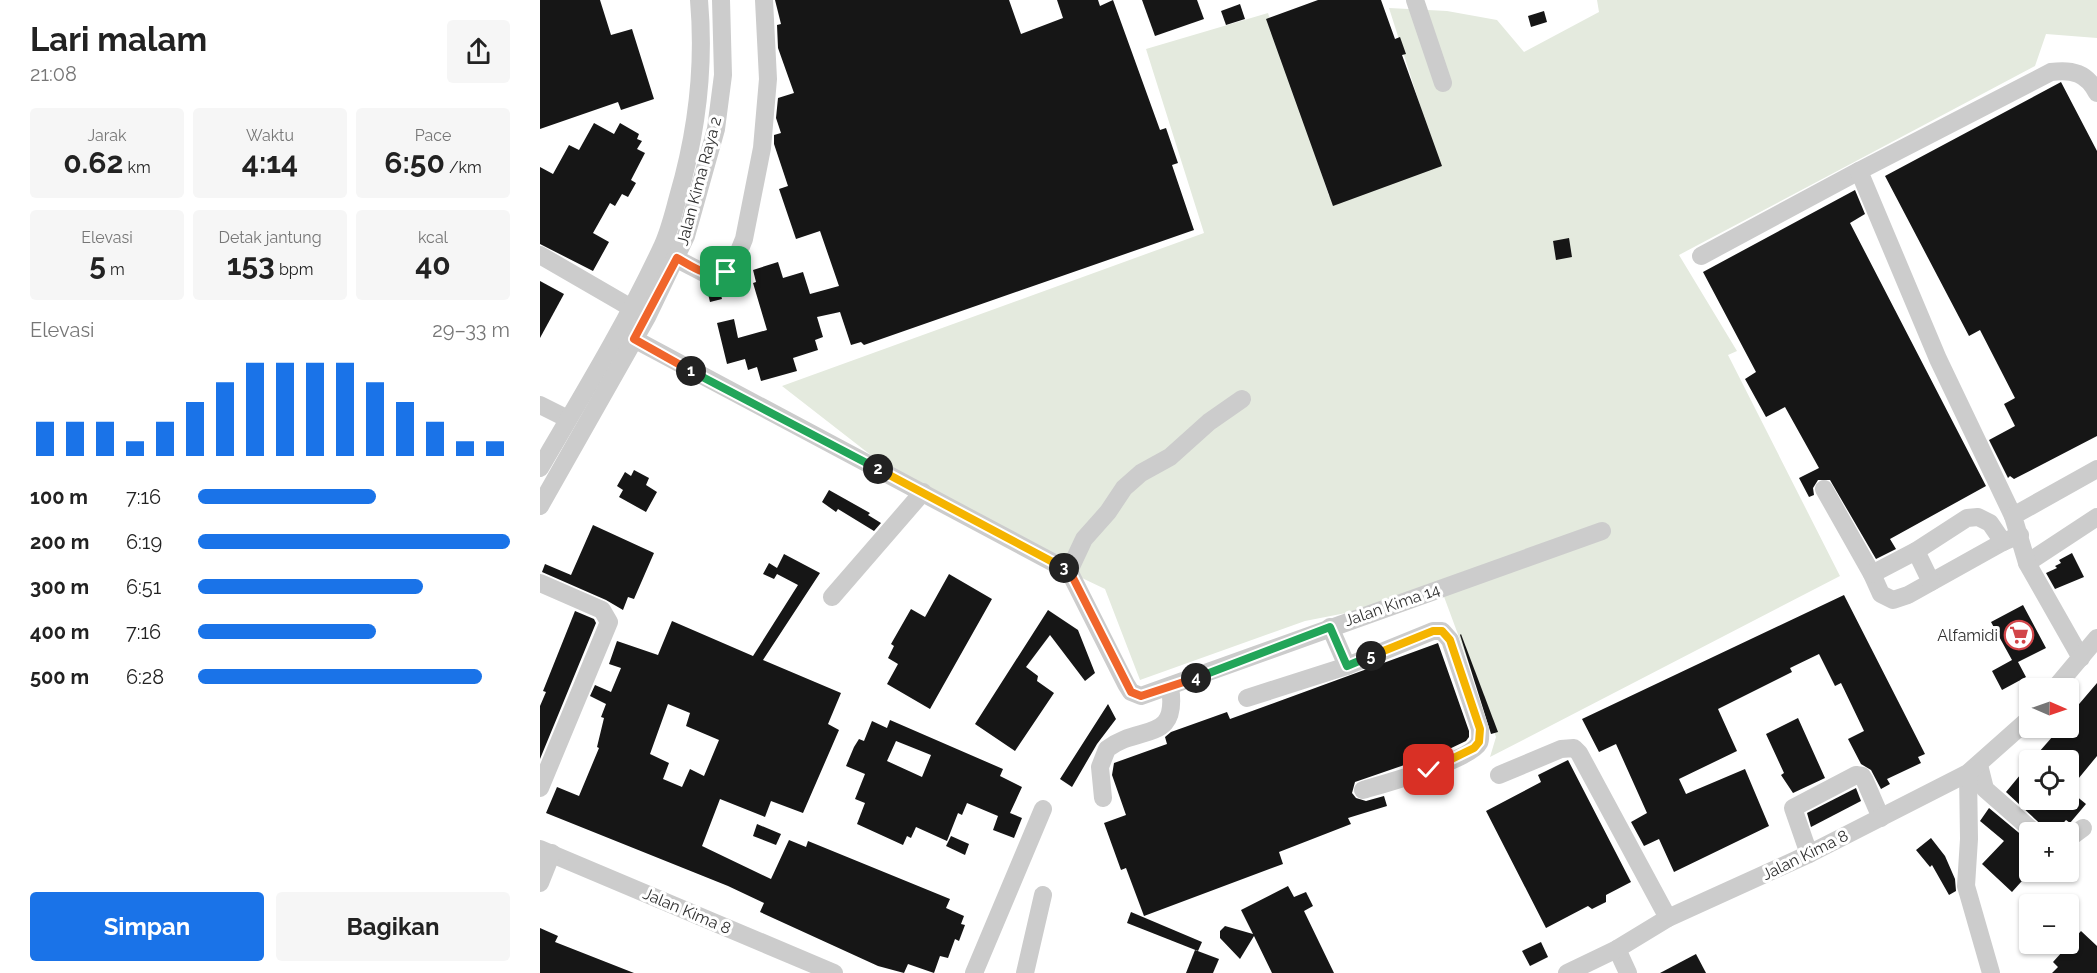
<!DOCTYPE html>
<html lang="id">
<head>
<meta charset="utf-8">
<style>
  :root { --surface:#fff; --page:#f6f6f6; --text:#222; --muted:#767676; --accent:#1a73e8 }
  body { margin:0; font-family:Raleway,sans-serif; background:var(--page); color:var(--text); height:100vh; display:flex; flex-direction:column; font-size:22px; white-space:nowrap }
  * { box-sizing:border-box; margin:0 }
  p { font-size:20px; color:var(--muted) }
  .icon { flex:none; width:33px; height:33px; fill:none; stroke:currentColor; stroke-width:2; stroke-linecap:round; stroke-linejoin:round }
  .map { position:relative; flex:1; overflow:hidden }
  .drawer { display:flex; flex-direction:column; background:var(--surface); width:540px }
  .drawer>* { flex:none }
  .needle { width:39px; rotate:92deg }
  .controls { position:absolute; left:1479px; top:678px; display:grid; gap:12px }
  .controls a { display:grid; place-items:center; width:60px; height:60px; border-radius:6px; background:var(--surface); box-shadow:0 2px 4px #0004; font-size:30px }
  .pin { position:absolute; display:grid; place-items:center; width:51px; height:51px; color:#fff; margin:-26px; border-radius:12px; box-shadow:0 3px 9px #0006 }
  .km { position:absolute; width:30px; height:30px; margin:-15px; border-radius:50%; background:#222; color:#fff; font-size:16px; line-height:30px; text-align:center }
  .round { display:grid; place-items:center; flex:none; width:63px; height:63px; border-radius:6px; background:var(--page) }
  .overview { display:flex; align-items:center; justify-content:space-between; height:102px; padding:0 30px }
  h1 { font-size:33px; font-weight:700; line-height:45px }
  .figures { display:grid; grid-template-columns:repeat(3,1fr); gap:9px; height:102px; padding:6px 30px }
  .figures div { display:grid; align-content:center; border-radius:6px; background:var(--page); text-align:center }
  .figures b { font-size:30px; font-weight:700 }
  .figures small { font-size:16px; font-weight:400 }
  .figures p { font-size:16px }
  .chart { height:168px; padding:12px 30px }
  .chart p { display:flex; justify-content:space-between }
  .chart svg { width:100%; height:108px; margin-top:6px; stroke:var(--accent); stroke-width:6 }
  .cta { display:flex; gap:12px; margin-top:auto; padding:12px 30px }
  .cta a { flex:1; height:69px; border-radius:6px; background:var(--accent); color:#fff; font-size:24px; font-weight:700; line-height:69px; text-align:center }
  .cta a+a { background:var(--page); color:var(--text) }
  ul { padding:0 30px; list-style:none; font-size:20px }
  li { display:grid; grid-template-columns:96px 72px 1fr; align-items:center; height:45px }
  li i { height:15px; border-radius:8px; background:var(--accent) }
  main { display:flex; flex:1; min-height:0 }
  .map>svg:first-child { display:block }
  .green { fill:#e4eade }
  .building { fill:#161616; fill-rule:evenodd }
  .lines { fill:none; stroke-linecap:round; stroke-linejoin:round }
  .minor { stroke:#ccc; stroke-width:18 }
  .split-1-casing { stroke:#fff; stroke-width:12 }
  .split-2-casing { stroke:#fff; stroke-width:12 }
  .split-3-casing { stroke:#fff; stroke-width:12 }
  .split-4-casing { stroke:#fff; stroke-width:12 }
  .split-5-casing { stroke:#fff; stroke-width:12 }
  .split-6-casing { stroke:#fff; stroke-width:12 }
  .split-1 { stroke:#f0652b; stroke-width:8 }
  .split-2 { stroke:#22a559; stroke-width:8 }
  .split-3 { stroke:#f5b400; stroke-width:8 }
  .split-4 { stroke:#f0652b; stroke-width:8 }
  .split-5 { stroke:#22a559; stroke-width:8 }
  .split-6 { stroke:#f5b400; stroke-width:8 }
  .labels { text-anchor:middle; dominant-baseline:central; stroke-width:6; stroke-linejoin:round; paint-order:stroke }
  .street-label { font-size:16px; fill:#2f2f2f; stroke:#fff }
  .poi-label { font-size:16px; fill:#2f2f2f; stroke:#fff; text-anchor:end }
</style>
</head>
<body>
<main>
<section class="drawer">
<div class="overview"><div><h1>Lari malam</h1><p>21:08</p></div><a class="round"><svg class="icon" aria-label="share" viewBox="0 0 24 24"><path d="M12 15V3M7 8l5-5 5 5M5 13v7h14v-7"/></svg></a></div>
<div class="figures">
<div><p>Jarak</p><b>0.62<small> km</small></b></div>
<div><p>Waktu</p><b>4:14</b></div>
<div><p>Pace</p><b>6:50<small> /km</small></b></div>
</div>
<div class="figures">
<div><p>Elevasi</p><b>5<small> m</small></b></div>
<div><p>Detak jantung</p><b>153<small> bpm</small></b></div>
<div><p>kcal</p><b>40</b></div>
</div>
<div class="chart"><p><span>Elevasi</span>29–33 m</p>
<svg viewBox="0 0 160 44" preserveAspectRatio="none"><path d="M5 44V30M15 44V30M25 44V30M35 44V38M45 44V30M55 44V22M65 44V14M75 44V6M85 44V6M95 44V6M105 44V6M115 44V14M125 44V22M135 44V30M145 44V38M155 44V38"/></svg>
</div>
<ul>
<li><b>100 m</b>7:16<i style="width:57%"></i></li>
<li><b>200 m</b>6:19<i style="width:100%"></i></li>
<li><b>300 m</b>6:51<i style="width:72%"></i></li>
<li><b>400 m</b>7:16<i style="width:57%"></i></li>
<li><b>500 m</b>6:28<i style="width:91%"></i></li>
</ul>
<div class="cta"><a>Simpan</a><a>Bagikan</a></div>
</section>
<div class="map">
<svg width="1557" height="973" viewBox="0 0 1557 973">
  <rect width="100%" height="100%" fill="#fff"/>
  <polygon class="green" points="1057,0 1557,0 1557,38 1506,34 1495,66 1139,255 1197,351 1188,355 1300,576 950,757 956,737 903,594 765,621 600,680 565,589 404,512 242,386 664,233 606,49 728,13 789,196 898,162 849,8 907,11 957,20 984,52 1059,12"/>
  <g class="building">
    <polygon points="0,0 60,0 71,35 92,29 114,99 81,110 78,102 0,129"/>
    <polygon points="235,0 469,0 481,34 523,18 517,0 558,0 560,6 573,0 620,130 626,128 638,163 632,165 654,230 324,345 321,342 311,345 300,312 277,317 283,337 275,340 278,350 253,358 257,371 221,381 217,367 208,370 205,359 187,364 177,323 194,319 198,338 227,330 213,283 216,282 213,270 238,262 243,278 263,272 270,294 299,286 280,231 256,239 239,189 248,186 234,144 234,135 241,133 236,118 238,98 254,93 238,48 237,25 241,24"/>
    <polygon points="602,0 657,0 664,19 615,36"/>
    <polygon points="778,0 841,0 855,39 860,37 866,54 862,55 902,166 793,206 726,19"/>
    <polygon points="700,4 705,19 686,25 681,11"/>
    <polygon points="1004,11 1007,22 991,27 988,16"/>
    <polygon points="1521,82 1557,151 1557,436 1474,479 1470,476 1468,478 1449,440 1475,426 1464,404 1475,398 1440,330 1429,336 1345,176"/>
    <polygon points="54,123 74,134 80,123 99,134 97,139 102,141 97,149 105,153 91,180 96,183 88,197 82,194 75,206 70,203 53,233 69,242 53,271 0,244 0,167 13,174 29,145 39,150"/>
    <polygon points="1315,190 1325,214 1310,223 1446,486 1350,539 1356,549 1336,559 1290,480 1278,480 1273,488 1274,495 1269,497 1259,478 1279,468 1245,407 1226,417 1205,379 1216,372 1163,272"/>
    <polygon points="1029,238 1032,257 1016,260 1013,241"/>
    <polygon points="0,281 24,294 0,338"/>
    <polygon points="179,287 182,299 170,302 167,290"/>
    <polygon points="94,470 109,478 106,485 117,492 106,512 79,497 83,490 77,486 85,472 91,476"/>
    <polygon points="289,490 330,513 328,515 341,523 334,531 298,509 296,512 282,502"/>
    <polygon points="53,525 114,553 94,599 88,597 83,610 66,600 2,572 5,564 31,575"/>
    <polygon points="1532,553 1544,577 1515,589 1506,573 1517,568 1515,566 1521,563 1519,560"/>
    <path d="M244,554L280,573L223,660L301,693L288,724L299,730L263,813L231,801L225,817L180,799L162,846L231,879L249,840L266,847L268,841L410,899L406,908L424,916L421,924L425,925L419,941L415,939L408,958L400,956L394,973L368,964L364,973L338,966L220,912L224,903L188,886L6,813L17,787L39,796L59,748L57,747L64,718L61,717L66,704L50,696L55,685L71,692L81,668L69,664L77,641L118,655L132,621L213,656L258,585L237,574L234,579L223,574L229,563L237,568ZM128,704L150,713L146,726L179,740L164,776L150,769L142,787L123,779L129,763L110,754Z"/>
    <polygon points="409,574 452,599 390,709 347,684 358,664 348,658 354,646 351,644 371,609 385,617"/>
    <polygon points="1304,595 1385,754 1378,757 1381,763 1347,779 1350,784 1341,789 1331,770 1321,764 1308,739 1324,731 1301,683 1295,686 1279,654 1250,668 1252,672 1178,709 1197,751 1139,779 1146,794 1205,769 1229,826 1134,872 1119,839 1104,846 1091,822 1107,813 1076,744 1059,752 1042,719"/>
    <polygon points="1483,605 1506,648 1478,662 1486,677 1462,690 1452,671 1472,660 1451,622"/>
    <polygon points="508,610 538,630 555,673 545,681 510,635 486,667 498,676 497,681 514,693 475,751 435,724"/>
    <polygon points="35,611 54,619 56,623 0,759 0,706 6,692 3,691"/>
    <polygon points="921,634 958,732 951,734 920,635"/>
    <polygon points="898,643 929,731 929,737 926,741 905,751 815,782 812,793 816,798 826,801 844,796 847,806 808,818 811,824 739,852 743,864 604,916 586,868 581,870 564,823 586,815 572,775 574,763 627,744 625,737 631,732 687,712 690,719"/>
    <polygon points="1557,683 1557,756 1529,790 1546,804 1530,823 1526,820 1515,832 1509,832 1466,792 1490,763 1490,800 1528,800 1528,760 1492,760 1520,728 1528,728 1528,717"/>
    <polygon points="568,704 576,719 557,744 532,787 520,779"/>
    <polygon points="1258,718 1285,778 1253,793 1241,775 1244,773 1226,734"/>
    <path d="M350,720L463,769L460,776L482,787L470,813L482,818L474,838L453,830L458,816L427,803L422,815L418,813L407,841L376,827L371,838L367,836L363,845L317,824L325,803L315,799L325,774L306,766L314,747L319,739L324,741L332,721L347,728ZM356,741L391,755L382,777L347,761Z"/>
    <polygon points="1028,760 1091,882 1066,895 1066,902 1052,909 1048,906 1006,928 946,811 1001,782 998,775"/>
    <polygon points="1316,788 1321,801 1271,827 1267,813"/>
    <polygon points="1449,808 1490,842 1490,872 1472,892 1442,864 1464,841 1440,821"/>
    <polygon points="217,824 241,834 236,845 213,836"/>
    <polygon points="411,836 429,844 425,855 406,846"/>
    <polygon points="1391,838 1405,856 1415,879 1416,891 1409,895 1392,865 1390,867 1376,850"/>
    <polygon points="748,886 754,897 766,892 773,906 764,911 794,973 732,973 714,936 700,959 680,938 680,931 685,926 713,934 701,910"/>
    <polygon points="591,912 662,942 658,951 587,923"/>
    <polygon points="0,928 18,936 15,942 94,973 0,973"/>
    <polygon points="1541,931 1557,946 1557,973 1512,973 1518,967 1513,962"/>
    <polygon points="1001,942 1008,957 990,966 982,951"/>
    <polygon points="655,950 679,959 673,973 646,973"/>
    <polygon points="1156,954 1166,973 1120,973"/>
  </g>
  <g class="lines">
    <g class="minor">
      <polyline points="875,0 903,83"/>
      <polyline points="0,255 100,313"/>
      <polyline points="1161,256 1319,171"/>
      <polyline points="137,259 164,273 177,275 193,266 204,239 222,148 228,79 224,0"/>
      <polyline points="94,339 529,571 586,684 591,692 601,696 1062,531"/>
      <polyline points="0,405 28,419"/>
      <path d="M0,468C42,396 86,324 121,249C129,233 133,215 138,197C157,132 165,68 159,0"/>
      <polyline points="1284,489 1332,574 1341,594 1353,600 1368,595 1463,542 1480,535"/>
      <polyline points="0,506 107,317 146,236 176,129 183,75 181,0"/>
      <path d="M1473,516L1398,359L1319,171L1511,72C1532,69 1547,73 1557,93"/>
      <polyline points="1376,551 1391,582"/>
      <polyline points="1487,563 1557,517"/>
      <polyline points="529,571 544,539 568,512 584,488 601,473 630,457 669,422 702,399"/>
      <polyline points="1332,574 1376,551 1427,518 1438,517 1450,523 1463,542"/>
      <polyline points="0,583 62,610 69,622 0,788"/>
      <polyline points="292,597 383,492"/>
      <path d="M790,627L807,666L893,631H902L910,640L940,729C940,733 941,739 939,743C931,760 843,784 823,790"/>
      <polyline points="1541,658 1487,563 1473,516 1557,469"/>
      <polyline points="1515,688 1557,638"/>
      <polyline points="707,698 807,666"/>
      <polyline points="1439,765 1445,789 1494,832"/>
      <polyline points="1428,773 1429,839 1426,886 1451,973"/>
      <polyline points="959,775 1021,749 1034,748 1039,753 1128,918"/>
      <path d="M563,798L560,767L567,749C599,724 639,744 630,687"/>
      <polyline points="1528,839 1543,828"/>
      <polyline points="0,849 294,973"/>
      <polyline points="1269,854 1253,808 1316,775 1322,776 1325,781 1341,818"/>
      <polyline points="0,883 12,853"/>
      <polyline points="1077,949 1088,973"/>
      <polyline points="434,973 503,809"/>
      <polyline points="485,973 503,895"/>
      <polyline points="1027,973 1077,949 1128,918 1269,854 1428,773 1490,718"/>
    </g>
  </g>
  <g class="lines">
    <g class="split-1-casing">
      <path id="split-1" d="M151,371L94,339L137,258C153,267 169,279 186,272"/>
    </g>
    <g class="split-2-casing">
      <polyline id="split-2" points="151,371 338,469"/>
    </g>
    <g class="split-3-casing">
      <polyline id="split-3" points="338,469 524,568"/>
    </g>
    <g class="split-4-casing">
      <polyline id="split-4" points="524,568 529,570 591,692 601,696 656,678"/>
    </g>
    <g class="split-5-casing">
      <polyline id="split-5" points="656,678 790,627 807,666 831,656"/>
    </g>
    <g class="split-6-casing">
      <polyline id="split-6" points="831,656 893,631 902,631 910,640 940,729 939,742 934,748 889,770"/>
    </g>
    <use href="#split-1" class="split-1"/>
    <use href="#split-2" class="split-2"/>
    <use href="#split-3" class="split-3"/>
    <use href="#split-4" class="split-4"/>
    <use href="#split-5" class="split-5"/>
    <use href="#split-6" class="split-6"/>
  </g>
  <defs>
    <g id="supermarket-ring" transform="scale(1.5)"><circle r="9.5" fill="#fff" stroke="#d24549" stroke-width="1.5"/><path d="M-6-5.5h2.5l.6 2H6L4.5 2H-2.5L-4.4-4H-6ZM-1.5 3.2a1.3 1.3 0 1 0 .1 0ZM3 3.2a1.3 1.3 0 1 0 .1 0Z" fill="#d24549"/></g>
  </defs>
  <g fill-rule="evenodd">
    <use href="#supermarket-ring" x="1479" y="635"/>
  </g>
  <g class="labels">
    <g class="street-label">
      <text transform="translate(159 181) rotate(-75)">Jalan Kima Raya 2</text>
      <text transform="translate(852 605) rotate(-19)">Jalan Kima 14</text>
      <text transform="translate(1265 855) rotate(-26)">Jalan Kima 8</text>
      <text transform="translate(147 911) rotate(23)">Jalan Kima 8</text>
    </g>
    <g class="poi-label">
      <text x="1458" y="635">Alfamidi</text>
    </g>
  </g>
</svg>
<div class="controls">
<a><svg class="needle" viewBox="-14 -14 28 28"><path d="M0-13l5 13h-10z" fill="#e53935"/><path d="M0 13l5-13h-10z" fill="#767676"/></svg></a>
<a><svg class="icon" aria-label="locate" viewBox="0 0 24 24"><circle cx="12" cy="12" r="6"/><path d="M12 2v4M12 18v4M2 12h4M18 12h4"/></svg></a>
<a>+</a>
<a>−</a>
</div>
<div class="pin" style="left:186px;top:272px;background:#1e9e55"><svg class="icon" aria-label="arrive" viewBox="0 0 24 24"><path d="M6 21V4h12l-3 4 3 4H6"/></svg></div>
<div class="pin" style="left:889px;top:770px;background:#d93025"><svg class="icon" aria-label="check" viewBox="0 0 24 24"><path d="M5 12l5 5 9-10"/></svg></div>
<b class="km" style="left:151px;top:371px">1</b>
<b class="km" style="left:338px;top:469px">2</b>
<b class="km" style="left:524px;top:568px">3</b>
<b class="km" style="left:656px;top:678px">4</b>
<b class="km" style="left:831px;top:656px">5</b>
</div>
</main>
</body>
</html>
